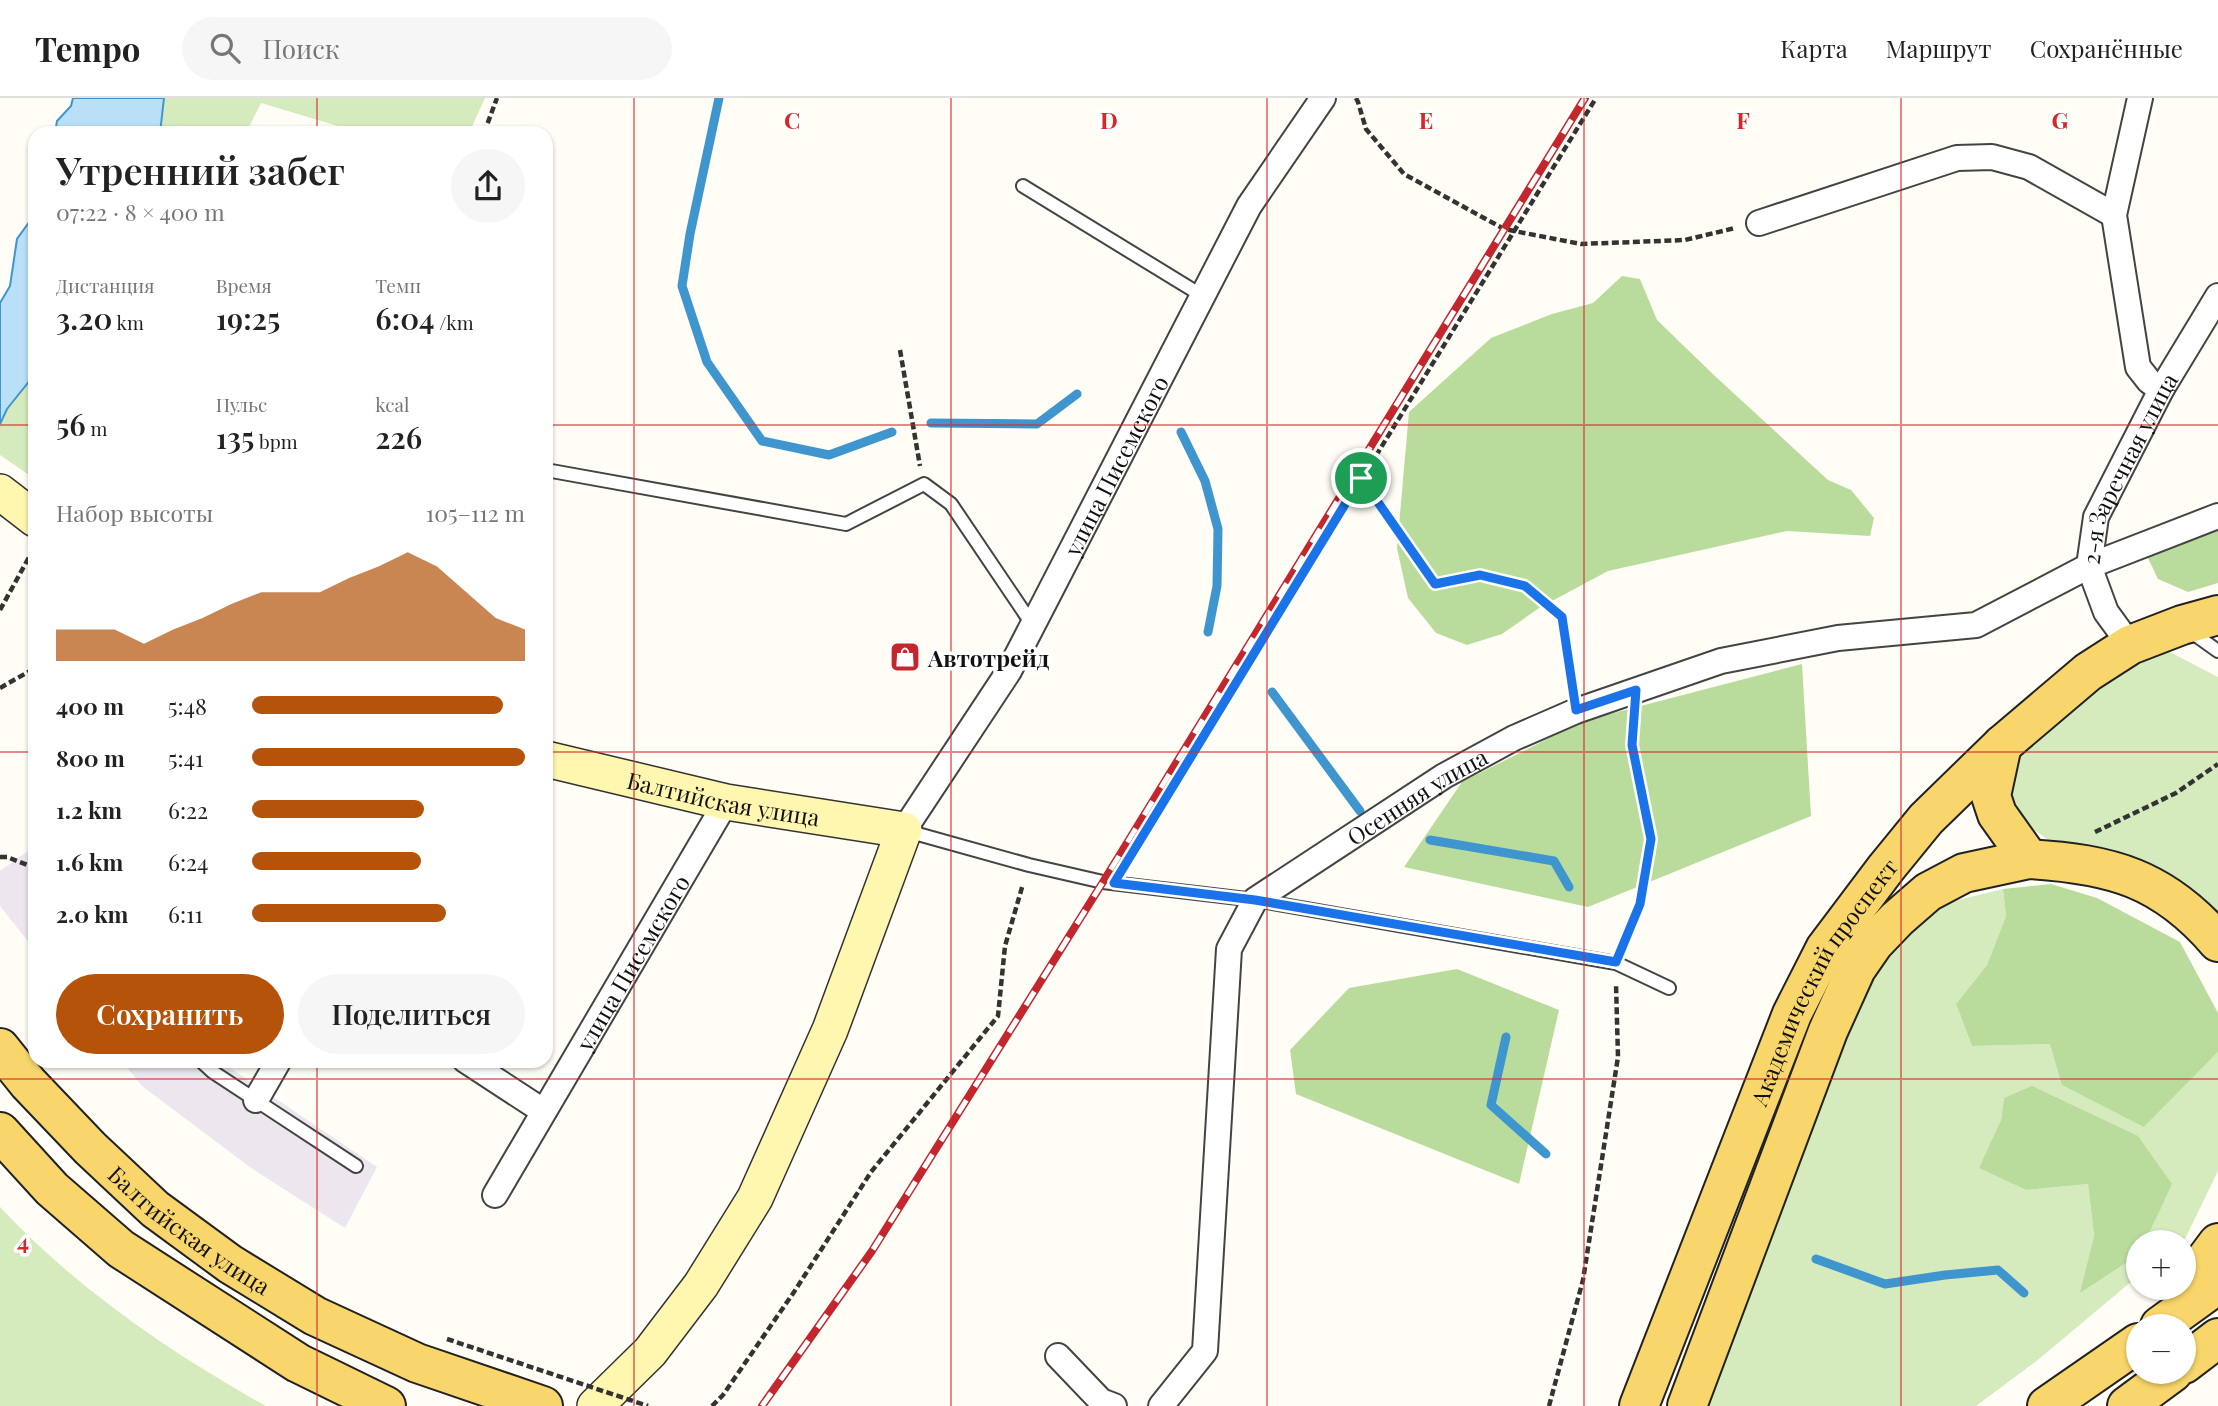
<!DOCTYPE html>
<html lang="ru">
<head>
<meta charset="utf-8">
<style>
  :root { --surface:#fff; --page:#f6f6f6; --text:#222; --muted:#767676; --line:#e0e0e0; --accent:#b45309 }
  body { margin:0; font-family:"Playfair Display",serif; background:var(--page); color:var(--text); height:100vh; display:flex; flex-direction:column; font-size:26px; white-space:nowrap }
  * { box-sizing:border-box; margin:0 }
  p { font-size:23px; color:var(--muted) }
  .icon { flex:none; width:38px; height:38px; fill:none; stroke:currentColor; stroke-width:2; stroke-linecap:round; stroke-linejoin:round }
  .map { position:relative; flex:1; overflow:hidden }
  .details { position:absolute; left:28px; top:28px; width:525px; height:942px; display:flex; flex-direction:column; background:var(--surface); border-radius:21px; box-shadow:0 2px 5px #0004 }
  .details>* { flex:none }
  .fabs { position:absolute; left:2126px; top:1132px; display:grid; gap:14px }
  .fabs a { display:grid; place-items:center; width:70px; height:70px; border-radius:50%; background:var(--surface); box-shadow:0 2px 5px #0004; font-size:35px }
  .pin { position:absolute; display:grid; place-items:center; width:60px; height:60px; color:#fff; margin:-30px; border:4px solid #fff; border-radius:50%; box-shadow:0 2px 7px #0007 }
  .round { display:grid; place-items:center; flex:none; width:74px; height:74px; border-radius:37px; background:var(--page) }
  .head { display:flex; align-items:center; justify-content:space-between; height:119px; padding:0 28px }
  h1 { font-size:38px; font-weight:600; line-height:52px }
  .metrics { display:grid; grid-template-columns:repeat(3,1fr); gap:10px; height:119px; padding:7px 28px }
  .metrics div { display:grid; align-content:center }
  .metrics b { font-size:30px; font-weight:600 }
  .metrics small { font-size:19px; font-weight:400 }
  .metrics p { font-size:19px }
  .chart { height:196px; padding:14px 28px }
  .chart p { display:flex; justify-content:space-between }
  .chart svg { width:100%; height:126px; margin-top:7px; fill:var(--accent); opacity:.7 }
  .button { display:flex; gap:14px; margin-top:auto; padding:14px 28px }
  .button a { flex:1; height:80px; border-radius:42px; background:var(--accent); color:#fff; font-size:28px; font-weight:600; line-height:80px; text-align:center }
  .button a+a { background:var(--page); color:var(--text) }
  ul { padding:0 28px; list-style:none; font-size:23px }
  li { display:grid; grid-template-columns:112px 84px 1fr; align-items:center; height:52px }
  li i { height:18px; border-radius:9px; background:var(--accent) }
  header { display:flex; align-items:center; gap:42px; box-sizing:border-box; height:98px; padding:0 35px; background:var(--surface); border-bottom:2px solid var(--line) }
  header strong { font-size:33px }
  nav { display:flex; gap:38px; margin-inline-start:auto; font-size:24px }
  .search { width:490px; height:63px; background:var(--page); display:flex; align-items:center; gap:18px; box-sizing:border-box; padding:0 24px; border-radius:38px; color:var(--muted); font-size:26px }
  .map>svg:first-child { display:block }
  .industrial { fill:#eee6ef }
  .green { fill:#d5ebbd }
  .forest { fill:#b9dc9c }
  .water { fill:#b9e0f7; stroke:#3f96cf; stroke-width:2 }
  .lines { fill:none; stroke-linecap:round; stroke-linejoin:round }
  .stream { stroke:#3f96cf; stroke-width:9 }
  .lane-casing { stroke:#444; stroke-width:16 }
  .street-casing { stroke:#444; stroke-width:28 }
  .secondary-casing { stroke:#333; stroke-width:38 }
  .primary-casing { stroke:#222; stroke-width:42 }
  .path { stroke:#333; stroke-width:4.5; stroke-dasharray:7 3.5; stroke-linecap:butt }
  .lane { stroke:#fff; stroke-width:12 }
  .street { stroke:#fff; stroke-width:24 }
  .secondary { stroke:#fff6b0; stroke-width:35 }
  .primary { stroke:#f9d66b; stroke-width:38 }
  .rail-casing { stroke:#c4262e; stroke-width:8 }
  .rail { stroke:#fff; stroke-width:5; stroke-dasharray:16; stroke-linecap:butt }
  .path-bridge { stroke:#333; stroke-width:4.5; stroke-dasharray:7 3.5; stroke-linecap:butt }
  .route-casing { stroke:#fff; stroke-width:14 }
  .route { stroke:#1a73e8; stroke-width:9 }
  .grid { fill:none; stroke:#d62828; stroke-width:2; stroke-opacity:0.55 }
  .labels { text-anchor:middle; dominant-baseline:central; stroke-width:7; stroke-linejoin:round; paint-order:stroke }
  .street-label { font-size:23px; fill:#111; stroke:#fff }
  .poi-label { font-size:23px; font-weight:bold; fill:#111; stroke:#fff; text-anchor:start }
  .grid-label { font-size:23px; text-anchor:middle; font-weight:bold; fill:#d62828; stroke:#fff; stroke-width:7; stroke-linejoin:round; paint-order:stroke }
</style>
</head>
<body>
<header>
<strong>Tempo</strong>
<div class="search"><svg class="icon" aria-label="search" viewBox="0 0 24 24"><circle cx="10" cy="10" r="6"/><path d="M15 15l6 6"/></svg>Поиск</div>
<nav><a>Карта</a><a>Маршрут</a><a>Сохранённые</a></nav>
</header>
<div class="map">
<svg width="2218" height="1308" viewBox="0 0 2218 1308">
  <rect width="100%" height="100%" fill="#fffdf5"/>
  <g class="industrial">
    <polygon points="35,748 35,852 0,808 0,773"/>
    <polygon points="122,963 220,963 377,1069 345,1130 251,1070 142,988"/>
  </g>
  <g class="green">
    <polygon points="164,0 485,0 469,35 361,35 261,5 246,35 160,35"/>
    <polygon points="35,276 35,381 0,357 0,326 7,311"/>
    <polygon points="2162,550 2218,579 2218,828 2092,751 2050,743 2017,720 2005,692 2023,649 2075,597"/>
    <polygon points="2003,791 2006,818 1987,867 1956,906 1972,948 2051,946 2144,1029 2218,954 2218,1073 2185,1141 2181,1144 2145,1144 2171,1086 2004,1000 2001,1022 1980,1070 2026,1092 2088,1086 2094,1138 2081,1194 2138,1157 2138,1178 2039,1261 1976,1308 1704,1308 1842,930 1894,842 1938,807"/>
    <path d="M0,1109C76,1190 169,1254 266,1308H0Z"/>
  </g>
  <g class="forest">
    <polygon points="1622,178 1640,181 1657,222 1716,279 1828,382 1851,392 1874,420 1870,438 1787,433 1608,473 1539,510 1502,536 1467,547 1436,535 1408,500 1397,450 1409,314 1491,240 1552,216 1593,205"/>
    <polygon points="2218,423 2218,485 2188,494 2158,481 2145,454"/>
    <polygon points="1802,566 1811,718 1588,809 1404,769 1462,684 1583,623"/>
    <polygon points="2051,786 2097,800 2180,844 2218,915 2218,954 2144,1029 2062,987 2050,946 1972,948 1956,906 1987,867 2006,818 2003,791"/>
    <polygon points="1457,871 1559,912 1519,1086 1296,996 1290,952 1349,890"/>
    <polygon points="2032,988 2138,1038 2172,1086 2145,1144 2138,1144 2138,1157 2080,1195 2094,1138 2088,1086 2026,1092 1979,1070 2001,1022 2004,1000"/>
  </g>
  <g class="water">
    <polygon points="73,0 164,0 160,35 55,35 57,23 71,8"/>
    <polygon points="35,116 35,276 7,311 0,326 0,205 10,188 17,141"/>
  </g>
  <g class="lines">
    <g class="stream">
      <polyline points="719,0 690,136 682,188 707,264 762,343 829,357 892,334"/>
      <polyline points="931,325 1037,326 1077,296"/>
      <polyline points="1181,334 1205,383 1218,431 1217,488 1208,534"/>
      <polyline points="1272,594 1360,713"/>
      <polyline points="1430,742 1554,763 1569,789"/>
      <polyline points="1506,939 1491,1007 1546,1056"/>
      <polyline points="1816,1161 1885,1186 1945,1177 1998,1172 2024,1195"/>
    </g>
    <g class="lane-casing">
      <g id="lane">
        <polyline points="1023,88 1201,197"/>
        <polyline points="546,372 846,426 924,386 951,406 1034,529"/>
        <polyline points="2190,533 2218,553"/>
        <polyline points="907,733 1029,767 1103,784 1255,802 1616,865 1669,890"/>
        <polyline points="200,962 213,974 356,1068"/>
      </g>
    </g>
    <g class="street-casing">
      <g id="street">
        <polyline points="2140,0 2114,117 2138,269 2149,283 2161,292"/>
        <polyline points="1759,125 1957,60 1992,59 2029,69 2114,117"/>
        <path id="s1" d="M2130,547L2106,514L2089,468L2096,419L2161,292L2218,198"/>
        <path id="s2" d="M904,732L1009,573L1249,108L1323,0"/>
        <polyline points="465,962 543,1013"/>
        <polyline points="256,1002 279,962"/>
        <path id="s3" d="M495,1097L726,704"/>
        <polyline points="1058,1258 1101,1303 1114,1308"/>
        <path id="s4" d="M1161,1308L1205,1253L1229,851L1255,802L1444,678L1514,640L1576,613L1721,563L1838,540L1976,527L2089,468L2218,418"/>
      </g>
    </g>
    <g class="secondary-casing">
      <g id="secondary">
        <polyline points="0,394 35,421"/>
        <path id="s5" d="M546,661L726,704L904,732L830,932L755,1100L701,1187L650,1254L595,1308"/>
      </g>
    </g>
    <g class="primary-casing">
      <g id="primary">
        <polyline points="2002,647 1991,698 1997,716 2029,761"/>
        <path id="s6" d="M0,950L28,985L90,1050L155,1111L230,1166L315,1218L417,1265L543,1308"/>
        <polyline points="0,1034 52,1091 121,1151 298,1265 386,1308"/>
        <polyline points="2184,1186 2200,1169 2218,1145"/>
        <polyline points="2160,1228 2218,1186"/>
        <polyline points="2184,1266 2218,1240"/>
        <path id="s7" d="M1639,1308L1792,916L1825,851L1886,770L1926,721L2002,647L2088,574L2130,547L2182,527L2218,517"/>
        <path d="M1687,1308L1828,933L1856,871L1874,845L1897,821L1928,794L1964,775L2029,761C2111,766 2163,780 2218,844"/>
        <polyline points="2047,1308 2138,1245"/>
        <polyline points="2127,1308 2173,1274"/>
      </g>
    </g>
    <g class="path">
      <polyline points="1356,0 1358,4 1366,31 1404,76 1504,131 1581,146 1685,142 1735,130"/>
      <polyline points="484,35 497,0"/>
      <polyline points="900,252 920,368"/>
      <polyline points="1361,380 1435,486 1480,477 1525,488 1562,519 1572,587"/>
      <polyline points="0,512 33,452"/>
      <polyline points="0,590 35,570"/>
      <polyline points="2095,734 2176,695 2218,666"/>
      <polyline points="0,759 7,759 35,770"/>
      <polyline points="1123,769 1596,0"/>
      <polyline points="1623,848 1640,806 1651,741 1632,647 1634,621"/>
      <polyline points="712,1308 723,1297 794,1194 871,1074 998,918 1005,848 1023,786"/>
      <polyline points="1549,1308 1583,1182 1618,959 1616,886"/>
    </g>
    <use href="#lane" class="lane"/>
    <use href="#street" class="street"/>
    <use href="#secondary" class="secondary"/>
    <use href="#primary" class="primary"/>
    <g class="rail-casing">
      <polyline id="rail" points="762,1308 872,1153 1103,784 1585,0"/>
    </g>
    <use href="#rail" class="rail"/>
    <polyline class="path-bridge" points="447,1241 648,1308"/>
  </g>
  <g class="lines">
    <g class="route-casing">
      <polygon id="route" points="1361,380 1435,486 1480,477 1525,488 1562,519 1576,612 1636,592 1632,647 1651,741 1640,806 1616,864 1255,802 1114,785"/>
    </g>
    <use href="#route" class="route"/>
  </g>
  <path class="grid" d="M317,0V35M634,0V1308M951,0V1308M1267,0V1308M1584,0V1308M1901,0V1308M0,327H35M546,327H2218M0,654H35M546,654H2218M317,962V1308M0,981H2218"/>
  <defs>
    <g id="shop-square" transform="scale(1.575)"><rect x="-9" y="-9" width="18" height="18" rx="4" fill="#c4262e" stroke="#fff"/><path d="M-5-2.5h2.3a2.7 3.5 0 0 1 5.4 0H5L5.5 6h-11ZM-1.5-2.5h3a1.5 2.3 0 0 0-3 0Z" fill="#fff"/></g>
  </defs>
  <g fill-rule="evenodd">
    <use href="#shop-square" x="905" y="559"/>
  </g>
  <g class="labels">
    <g class="street-label">
      <text stroke="none"><textPath href="#s2" startOffset="422">улица Писемского</textPath></text>
      <text stroke="none"><textPath href="#s1" startOffset="196">2-я Заречная улица</textPath></text>
      <text stroke="none"><textPath href="#s5" startOffset="182">Балтийская улица</textPath></text>
      <text stroke="none"><textPath href="#s4" startOffset="721">Осенняя улица</textPath></text>
      <text stroke="none"><textPath href="#s3" startOffset="270">улица Писемского</textPath></text>
      <text stroke="none"><textPath href="#s7" startOffset="464">Академический проспект</textPath></text>
      <text stroke="none"><textPath href="#s6" startOffset="264">Балтийская улица</textPath></text>
    </g>
    <g class="poi-label">
      <text x="928" y="559">Автотрейд</text>
    </g>
  </g>
  <g class="grid-label">
    <text x="792" y="31">C</text>
    <text x="1109" y="31">D</text>
    <text x="1426" y="31">E</text>
    <text x="1743" y="31">F</text>
    <text x="2060" y="31">G</text>
    <text x="23" y="1152">4</text>
  </g>
</svg>
<div class="fabs">
<a>+</a>
<a>−</a>
</div>
<div class="pin" style="left:1361px;top:380px;background:#1e9e55"><svg class="icon" aria-label="arrive" viewBox="0 0 24 24"><path d="M6 21V4h12l-3 4 3 4H6"/></svg></div>
<section class="details">
<div class="head"><div><h1>Утренний забег</h1><p>07:22 · 8 × 400 m</p></div><a class="round"><svg class="icon" aria-label="share" viewBox="0 0 24 24"><path d="M12 15V3M7 8l5-5 5 5M5 13v7h14v-7"/></svg></a></div>
<div class="metrics">
<div><p>Дистанция</p><b>3.20<small> km</small></b></div>
<div><p>Время</p><b>19:25</b></div>
<div><p>Темп</p><b>6:04<small> /km</small></b></div>
</div>
<div class="metrics">
<div><b>56<small> m</small></b></div>
<div><p>Пульс</p><b>135<small> bpm</small></b></div>
<div><p>kcal</p><b>226</b></div>
</div>
<div class="chart"><p><span>Набор высоты</span>105–112 m</p>
<svg viewBox="0 0 160 44" preserveAspectRatio="none"><path d="M0 44V33L10 33L20 33L30 38L40 33L50 29L60 24L70 20L80 20L90 20L100 15L110 11L120 6L130 11L140 20L150 29L160 33V44z"/></svg>
</div>
<ul>
<li><b>400 m</b>5:48<i style="width:92%"></i></li>
<li><b>800 m</b>5:41<i style="width:100%"></i></li>
<li><b>1.2 km</b>6:22<i style="width:63%"></i></li>
<li><b>1.6 km</b>6:24<i style="width:62%"></i></li>
<li><b>2.0 km</b>6:11<i style="width:71%"></i></li>
</ul>
<div class="button"><a>Сохранить</a><a>Поделиться</a></div>
</section>
</div>
</body>
</html>
